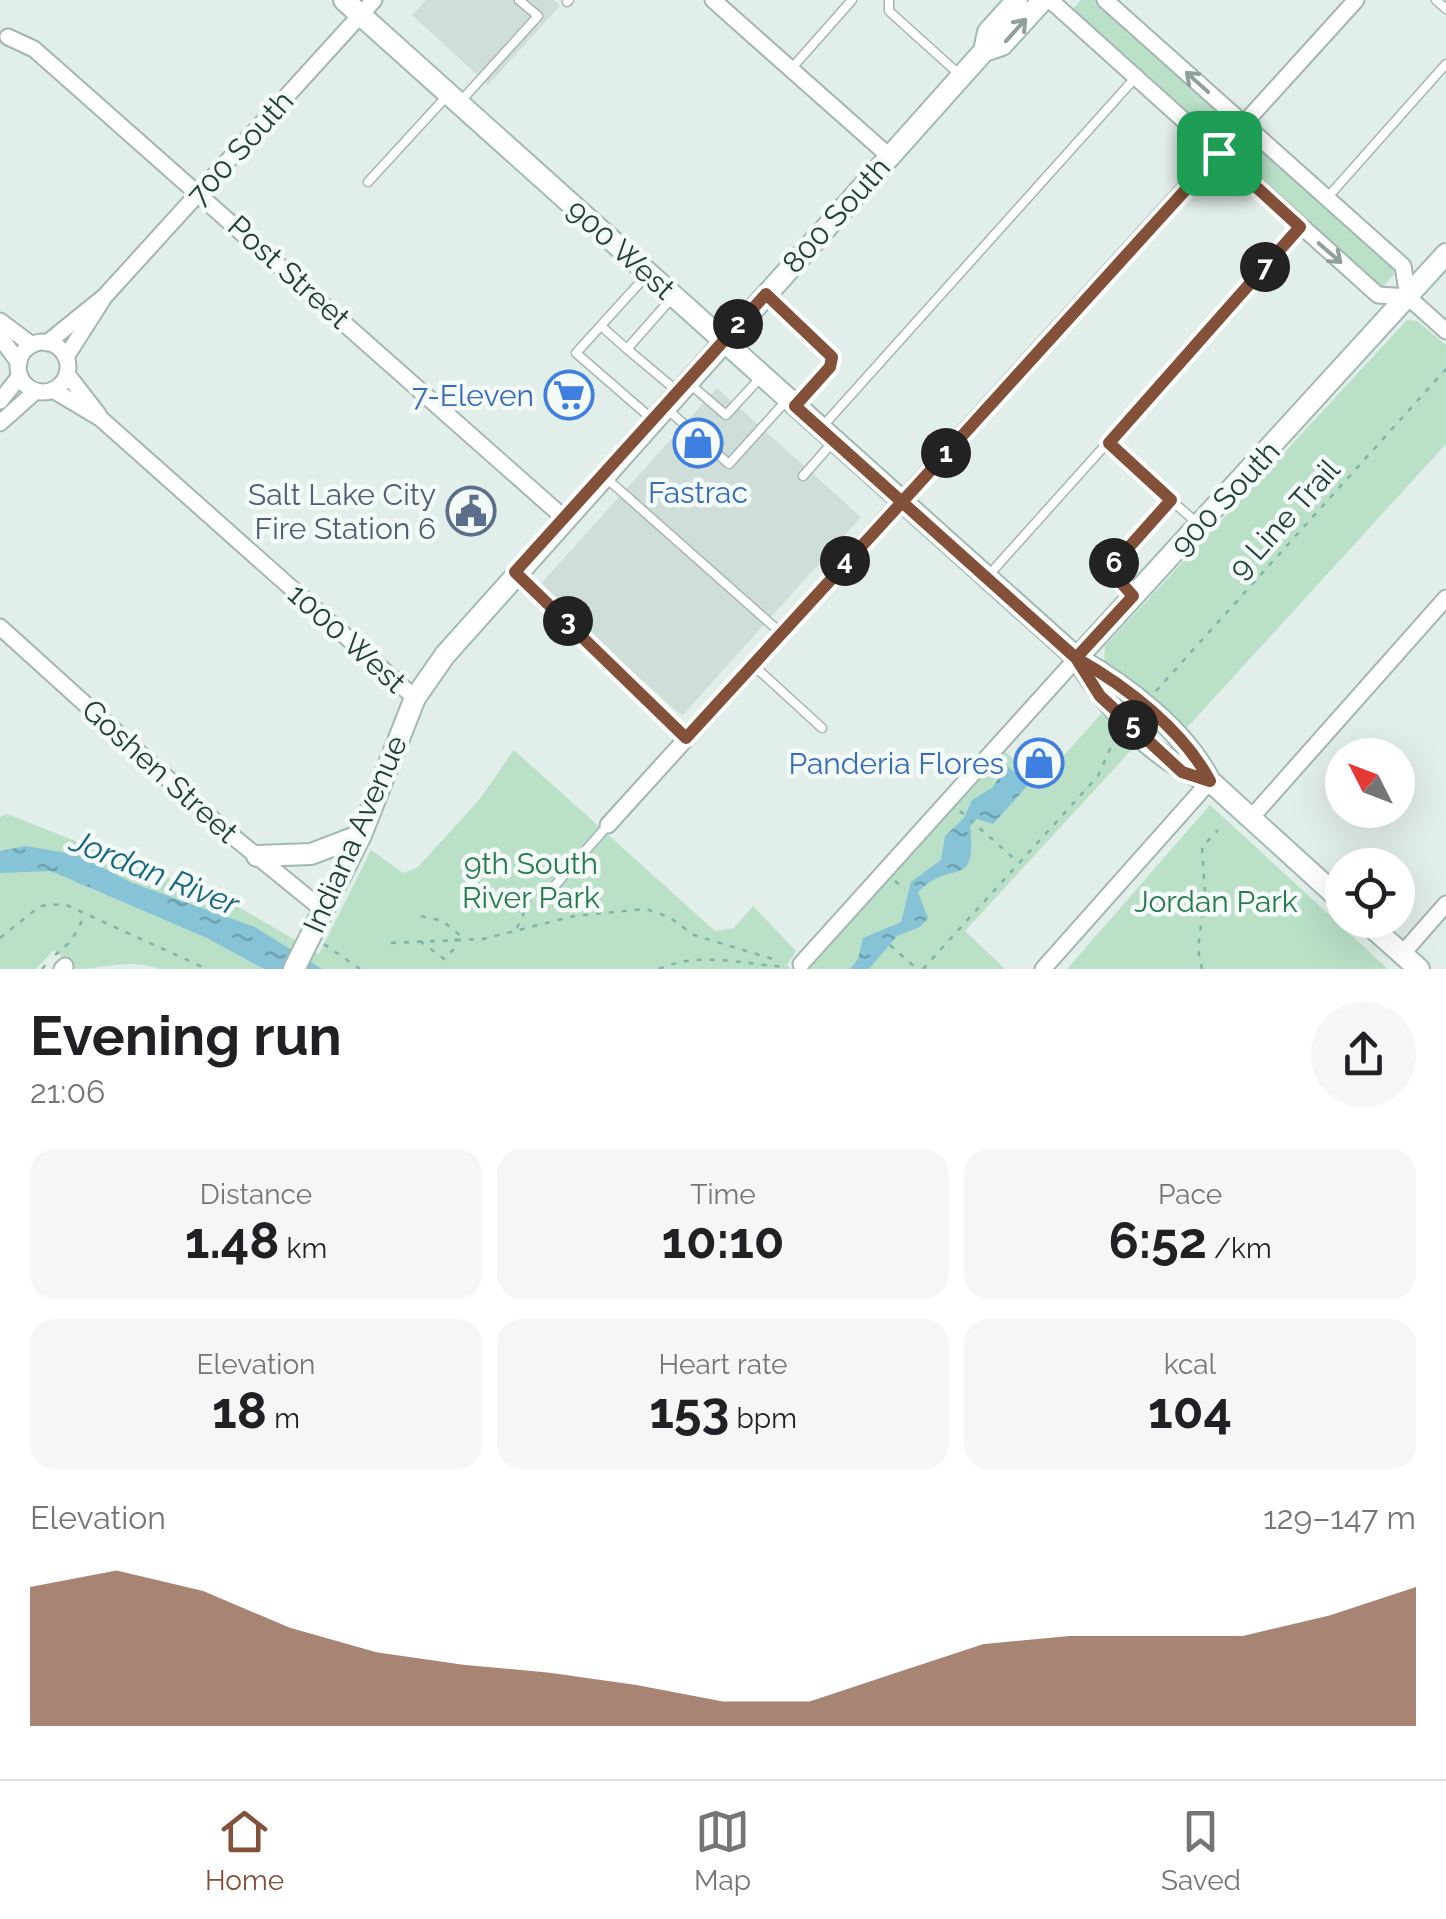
<!DOCTYPE html>
<html lang="en">
<head>
<meta charset="utf-8">
<style>
  :root { --surface:#fff; --page:#f6f6f6; --text:#202124; --muted:#757577; --line:#e0e0e0; --accent:#835139 }
  body { margin:0; font-family:Raleway,sans-serif; background:var(--page); color:var(--text); height:100vh; display:flex; flex-direction:column; font-size:38px; white-space:nowrap }
  * { box-sizing:border-box; margin:0 }
  p { font-size:32px; color:var(--muted) }
  .icon { flex:none; width:55px; height:55px; fill:none; stroke:currentColor; stroke-width:2; stroke-linecap:round; stroke-linejoin:round }
  .map { position:relative; height:969px; overflow:hidden }
  .drawer { display:flex; flex-direction:column; background:var(--surface); flex:1 }
  .drawer>* { flex:none }
  .needle { width:65px; rotate:312deg }
  .fabs { position:absolute; left:1325px; top:738px; display:grid; gap:20px }
  .fabs a { display:grid; place-items:center; width:90px; height:90px; border-radius:50%; background:var(--surface); box-shadow:0 10px 40px #0002; font-size:50px }
  .pin { position:absolute; display:grid; place-items:center; width:85px; height:85px; color:#fff; margin:-42px; border-radius:20px; box-shadow:0 5px 15px #0006 }
  .km { position:absolute; width:50px; height:50px; margin:-25px; border-radius:50%; background:#222; color:#fff; font-size:28px; line-height:50px; text-align:center }
  .round { display:grid; place-items:center; flex:none; width:105px; height:105px; border-radius:52px; background:var(--page) }
  .overview { display:flex; align-items:center; justify-content:space-between; height:170px; padding:0 30px }
  h1 { font-size:55px; font-weight:700; line-height:75px }
  .stats { display:grid; grid-template-columns:repeat(3,1fr); gap:15px; height:170px; padding:10px 30px }
  .stats div { display:grid; align-content:center; border-radius:25px; background:var(--page); text-align:center }
  .stats b { font-size:50px; font-weight:700 }
  .stats small { font-size:28px; font-weight:400 }
  .stats p { font-size:28px }
  .chart { height:280px; padding:20px 30px }
  .chart p { display:flex; justify-content:space-between }
  .chart svg { width:100%; height:180px; margin-top:10px; fill:var(--accent); opacity:.7 }
  .menu { display:flex; justify-content:space-around; align-items:center; height:140px; border-top:2px solid var(--line); background:var(--surface); font-size:28px; color:var(--muted) }
  .menu a { display:grid; justify-items:center; gap:5px }
  .menu .selected { color:var(--accent) }
  .map>svg:first-child { display:block }
  .built { fill:#d0ded9 }
  .green { fill:#bae0c8 }
  .water { fill:url(#water-ripples) }
  .lines { fill:none; stroke-linecap:round; stroke-linejoin:round }
  .lane-casing { stroke:#a4b6b2; stroke-width:11 }
  .street-casing { stroke:#a4b6b2; stroke-width:19 }
  .secondary-casing { stroke:#a0bab3; stroke-width:24 }
  .path { stroke:#80b4a9; stroke-width:2.5; stroke-dasharray:5 8; stroke-linecap:butt }
  .lane { stroke:#fff; stroke-width:8 }
  .street { stroke:#fff; stroke-width:15 }
  .secondary { stroke:#fff; stroke-width:20 }
  .oneway { stroke:#90a09d }
  .route-casing { stroke:#fff; stroke-width:20 }
  .route { stroke:#835139; stroke-width:12 }
  .labels { text-anchor:middle; dominant-baseline:central; stroke-width:9; stroke-linejoin:round; paint-order:stroke }
  .street-label { font-size:30px; fill:#21403b; stroke:#f3faf7 }
  .shop-label { font-size:30px; fill:#366cbe; stroke:#f3faf7; text-anchor:end }
  .service-label { font-size:30px; fill:#4e5e75; stroke:#f3faf7; text-anchor:end }
  .park-label { font-size:30px; fill:#287b50; stroke:#f3faf7 }
  .water-label { font-size:32px; font-style:italic; fill:#166581; stroke:#f3faf7 }
</style>
</head>
<body>
<div class="map">
<svg width="1446" height="969" viewBox="0 0 1446 969">
  <defs>
    <pattern id="water-ripples" width="26" height="14" patternUnits="userSpaceOnUse" patternTransform="scale(2.5)"><rect width="26" height="14" fill="#87c3d7"/><path d="M2 4q2-2 4 0t4 0M15 11q2-2 4 0t4 0" fill="none" stroke="#6ea0b0"/></pattern>
  </defs>
  <rect width="100%" height="100%" fill="#e2eeea"/>
  <g class="built">
    <polygon points="426,0 554,0 560,6 488,85 412,15"/>
    <polygon points="717,388 861,517 682,716 538,587"/>
  </g>
  <g class="green">
    <polygon points="1081,0 1096,0 1227,118 1210,138 1070,12"/>
    <polygon points="1254,142 1397,271 1379,291 1236,162"/>
    <polygon points="1407,320 1417,321 1446,345 1446,444 1183,732 1104,663 1105,646"/>
    <polygon points="1101,714 1136,745 965,931 1005,969 809,969 1004,751 1040,782"/>
    <path d="M514,750L715,931L734,928L753,906L796,951L787,965L791,969H159C129,958 105,969 76,969L54,950L36,969H0V817L7,814L230,902L319,954L371,850L403,873L417,868L479,800Z"/>
    <polygon points="1210,805 1388,969 1067,969"/>
  </g>
  <g class="water">
    <path d="M1007,766L1029,784L993,824L977,819L970,826C977,892 952,857 918,892L928,918L920,927L897,936L869,969H850L858,959L863,938L901,922L911,882L941,860L945,836L964,818L972,800L992,788Z"/>
    <polygon points="26,846 78,855 132,883 255,927 322,969 264,969 207,938 51,871 0,873 0,851"/>
  </g>
  <g class="lines">
    <g class="lane-casing">
      <g id="lane">
        <polyline points="889,0 889,11 961,76"/>
        <polyline points="1436,0 1446,9"/>
        <polyline points="567,2 569,0"/>
        <polyline points="791,69 852,0"/>
        <polyline points="460,102 538,16 519,0"/>
        <polyline points="368,182 446,97"/>
        <polyline points="1327,198 1446,64"/>
        <polyline points="646,276 576,353 652,419"/>
        <polyline points="769,297 833,357 831,367 798,403"/>
        <polyline points="671,299 627,349 677,391"/>
        <polyline points="601,326 627,349"/>
        <polyline points="690,384 726,415 762,376"/>
        <polyline points="667,409 729,464 785,402"/>
        <polyline points="823,426 1135,78"/>
        <polyline points="1109,443 1171,500"/>
        <polyline points="803,476 833,442"/>
        <polyline points="605,477 780,632"/>
        <polyline points="519,575 686,738"/>
        <polyline points="987,577 1301,227"/>
        <polyline points="1133,597 1113,574 1116,560 1171,500 1197,523"/>
        <polyline points="752,664 822,728"/>
        <polyline points="550,891 608,825"/>
      </g>
    </g>
    <g class="street-casing">
      <g id="street">
        <polyline points="713,0 889,156"/>
        <polyline points="1050,0 1378,295 1408,297 1446,331"/>
        <polyline points="1105,0 1403,266 1408,297"/>
        <polyline points="8,37 34,49 563,517"/>
        <polyline points="0,321 32,345"/>
        <polyline points="0,337 19,363"/>
        <circle cx="43" cy="367" r="25"/>
        <polyline points="47,343 105,296 374,0"/>
        <polyline points="66,357 103,299"/>
        <polyline points="67,374 98,414"/>
        <polyline points="53,390 100,418 415,698"/>
        <polyline points="0,401 20,376"/>
        <polyline points="0,423 36,391"/>
        <polyline points="0,627 220,826 323,910"/>
        <polyline points="1250,819 1446,598"/>
        <polyline points="608,825 1356,0"/>
        <polyline points="1402,954 1446,904"/>
        <polyline points="801,964 1077,658"/>
        <polyline points="62,969 65,966"/>
        <polyline points="1043,969 1210,781"/>
      </g>
    </g>
    <g class="secondary-casing">
      <g id="secondary">
        <path d="M344,0L1077,658C1126,686 1184,730 1210,781L1342,901"/>
        <polyline points="984,51 1002,45 1043,0"/>
        <polyline points="1077,658 1446,254"/>
        <path d="M1078,660C1107,707 1156,763 1210,781"/>
        <polyline points="257,856 311,854 361,835"/>
        <polyline points="1364,920 1419,969"/>
        <polyline points="294,969 361,835 415,698 445,655 984,51 988,32 1017,0"/>
      </g>
    </g>
    <g class="path">
      <polyline points="1156,691 1446,369"/>
      <polyline points="960,811 1018,862"/>
      <polyline points="895,881 905,890"/>
      <polyline points="421,916 443,921 464,939"/>
      <polyline points="517,928 531,898 539,895"/>
      <polyline points="0,938 40,906 64,904 207,969"/>
      <polyline points="420,941 444,959 455,948 456,938"/>
      <polyline points="391,943 483,939 574,916 646,909 669,917 694,935 776,960"/>
      <polyline points="324,944 360,969"/>
      <polyline points="890,945 917,969"/>
      <polyline points="55,955 71,941 86,914"/>
      <polyline points="42,969 49,961"/>
      <path d="M659,969C698,951 744,964 785,967"/>
      <polyline points="923,969 1098,776 1115,738"/>
      <polyline points="1202,969 1198,949 1205,894 1202,847 1218,830"/>
    </g>
    <use href="#lane" class="lane"/>
    <use href="#street" class="street"/>
    <use href="#secondary" class="secondary"/>
  </g>
  <defs><path id="oneway-shaft" d="M-6 0H5M1.5-3L5.5 0L1.5 3" fill="none" stroke-width="1.6" stroke-linecap="round" stroke-linejoin="round" transform="scale(2.5)"/></defs>
  <g class="oneway">
    <use href="#oneway-shaft" transform="translate(1016 30) rotate(-48)"/>
    <use href="#oneway-shaft" transform="translate(1197 82) rotate(-138)"/>
    <use href="#oneway-shaft" transform="translate(1330 253) rotate(41)"/>
  </g>
  <g class="lines">
    <g class="route-casing">
      <path id="route" d="M1219,153L902,502L795,406L830,367L832,357L766,294L515,572L686,738L902,502L1076,658L1100,696L1182,772L1210,781C1183,730 1126,686 1076,658L1133,596L1116,577L1114,564L1171,500L1109,443L1300,227L1219,153"/>
    </g>
    <use href="#route" class="route"/>
  </g>
  <defs>
    <g id="supermarket-ring" transform="scale(2.5)"><circle r="9.5" fill="#f3faf7" stroke="#3f7fe0" stroke-width="1.5"/><path d="M-6-5.5h2.5l.6 2H6L4.5 2H-2.5L-4.4-4H-6ZM-1.5 3.2a1.3 1.3 0 1 0 .1 0ZM3 3.2a1.3 1.3 0 1 0 .1 0Z" fill="#3f7fe0"/></g>
    <g id="shop-ring" transform="scale(2.5)"><circle r="9.5" fill="#f3faf7" stroke="#3f7fe0" stroke-width="1.5"/><path d="M-5-2.5h2.3a2.7 3.5 0 0 1 5.4 0H5L5.5 6h-11ZM-1.5-2.5h3a1.5 2.3 0 0 0-3 0Z" fill="#3f7fe0"/></g>
    <g id="civic-ring" transform="scale(2.5)"><circle r="9.5" fill="#f3faf7" stroke="#5c6f8a" stroke-width="1.5"/><path d="M-.6-6.5H3V-4.5H.6V-3L4-1V1h2V6H-6V1h2V-1L-.6-3ZM-1.2 2.5V6h2.4V2.5Z" fill="#5c6f8a"/></g>
  </defs>
  <g fill-rule="evenodd">
    <use href="#supermarket-ring" x="569" y="395"/>
    <use href="#shop-ring" x="698" y="443"/>
    <use href="#civic-ring" x="471" y="511"/>
    <use href="#shop-ring" x="1039" y="763"/>
  </g>
  <g class="labels">
    <g class="street-label">
      <text transform="translate(240 148) rotate(-48)">700 South</text>
      <text transform="translate(836 215) rotate(-48)">800 South</text>
      <text transform="translate(621 249) rotate(42)">900 West</text>
      <text transform="translate(289 272) rotate(42)">Post Street</text>
      <text transform="translate(1225 498) rotate(-47)">900 South</text>
      <text transform="translate(1284 519) rotate(-48)">9 Line Trail</text>
      <text transform="translate(347 638) rotate(42)">1000 West</text>
      <text transform="translate(160 771) rotate(42)">Goshen Street</text>
      <text transform="translate(355 834) rotate(-66)">Indiana Avenue</text>
    </g>
    <g class="shop-label">
      <text x="534" y="395">7-Eleven</text>
      <text x="698" y="492" text-anchor="middle">Fastrac</text>
      <text x="1004" y="763">Panderia Flores</text>
    </g>
    <g class="service-label">
      <text x="436" y="494">Salt Lake City<tspan x="436" dy="34">Fire Station 6</tspan></text>
    </g>
    <g class="park-label">
      <text x="531" y="863">9th South<tspan x="531" dy="34">River Park</tspan></text>
      <text x="1216" y="901">Jordan Park</text>
    </g>
    <g class="water-label">
      <text transform="translate(155 872) rotate(22)">Jordan River</text>
    </g>
  </g>
</svg>
<div class="fabs">
<a><svg class="needle" viewBox="-14 -14 28 28"><path d="M0-13l5 13h-10z" fill="#e53935"/><path d="M0 13l5-13h-10z" fill="#757577"/></svg></a>
<a><svg class="icon" aria-label="locate" viewBox="0 0 24 24"><circle cx="12" cy="12" r="6"/><path d="M12 2v4M12 18v4M2 12h4M18 12h4"/></svg></a>
</div>
<div class="pin" style="left:1219px;top:153px;background:#1e9e55"><svg class="icon" aria-label="arrive" viewBox="0 0 24 24"><path d="M6 21V4h12l-3 4 3 4H6"/></svg></div>
<b class="km" style="left:946px;top:453px">1</b>
<b class="km" style="left:738px;top:324px">2</b>
<b class="km" style="left:568px;top:621px">3</b>
<b class="km" style="left:845px;top:561px">4</b>
<b class="km" style="left:1133px;top:725px">5</b>
<b class="km" style="left:1114px;top:563px">6</b>
<b class="km" style="left:1265px;top:267px">7</b>
</div>
<section class="drawer">
<div class="overview"><div><h1>Evening run</h1><p>21:06</p></div><a class="round"><svg class="icon" aria-label="share" viewBox="0 0 24 24"><path d="M12 15V3M7 8l5-5 5 5M5 13v7h14v-7"/></svg></a></div>
<div class="stats">
<div><p>Distance</p><b>1.48<small> km</small></b></div>
<div><p>Time</p><b>10:10</b></div>
<div><p>Pace</p><b>6:52<small> /km</small></b></div>
</div>
<div class="stats">
<div><p>Elevation</p><b>18<small> m</small></b></div>
<div><p>Heart rate</p><b>153<small> bpm</small></b></div>
<div><p>kcal</p><b>104</b></div>
</div>
<div class="chart"><p><span>Elevation</span>129–147 m</p>
<svg viewBox="0 0 160 44" preserveAspectRatio="none"><path d="M0 44V10L10 6L20 11L30 20L40 26L50 29L60 31L70 34L80 38L90 38L100 31L110 24L120 22L130 22L140 22L150 17L160 10V44z"/></svg>
</div>
</section>
<nav class="menu">
<a class="selected"><svg class="icon" aria-label="home" viewBox="0 0 24 24"><path d="M3 11l9-7 9 7M6 9v11h12V9"/></svg>Home</a>
<a><svg class="icon" aria-label="map" viewBox="0 0 24 24"><path d="M3 6l6-2 6 2 6-2v14l-6 2-6-2-6 2zM9 4v14M15 6v14"/></svg>Map</a>
<a><svg class="icon" aria-label="saved" viewBox="0 0 24 24"><path d="M7 4h10v16l-5-4-5 4z"/></svg>Saved</a>
</nav>
</body>
</html>
